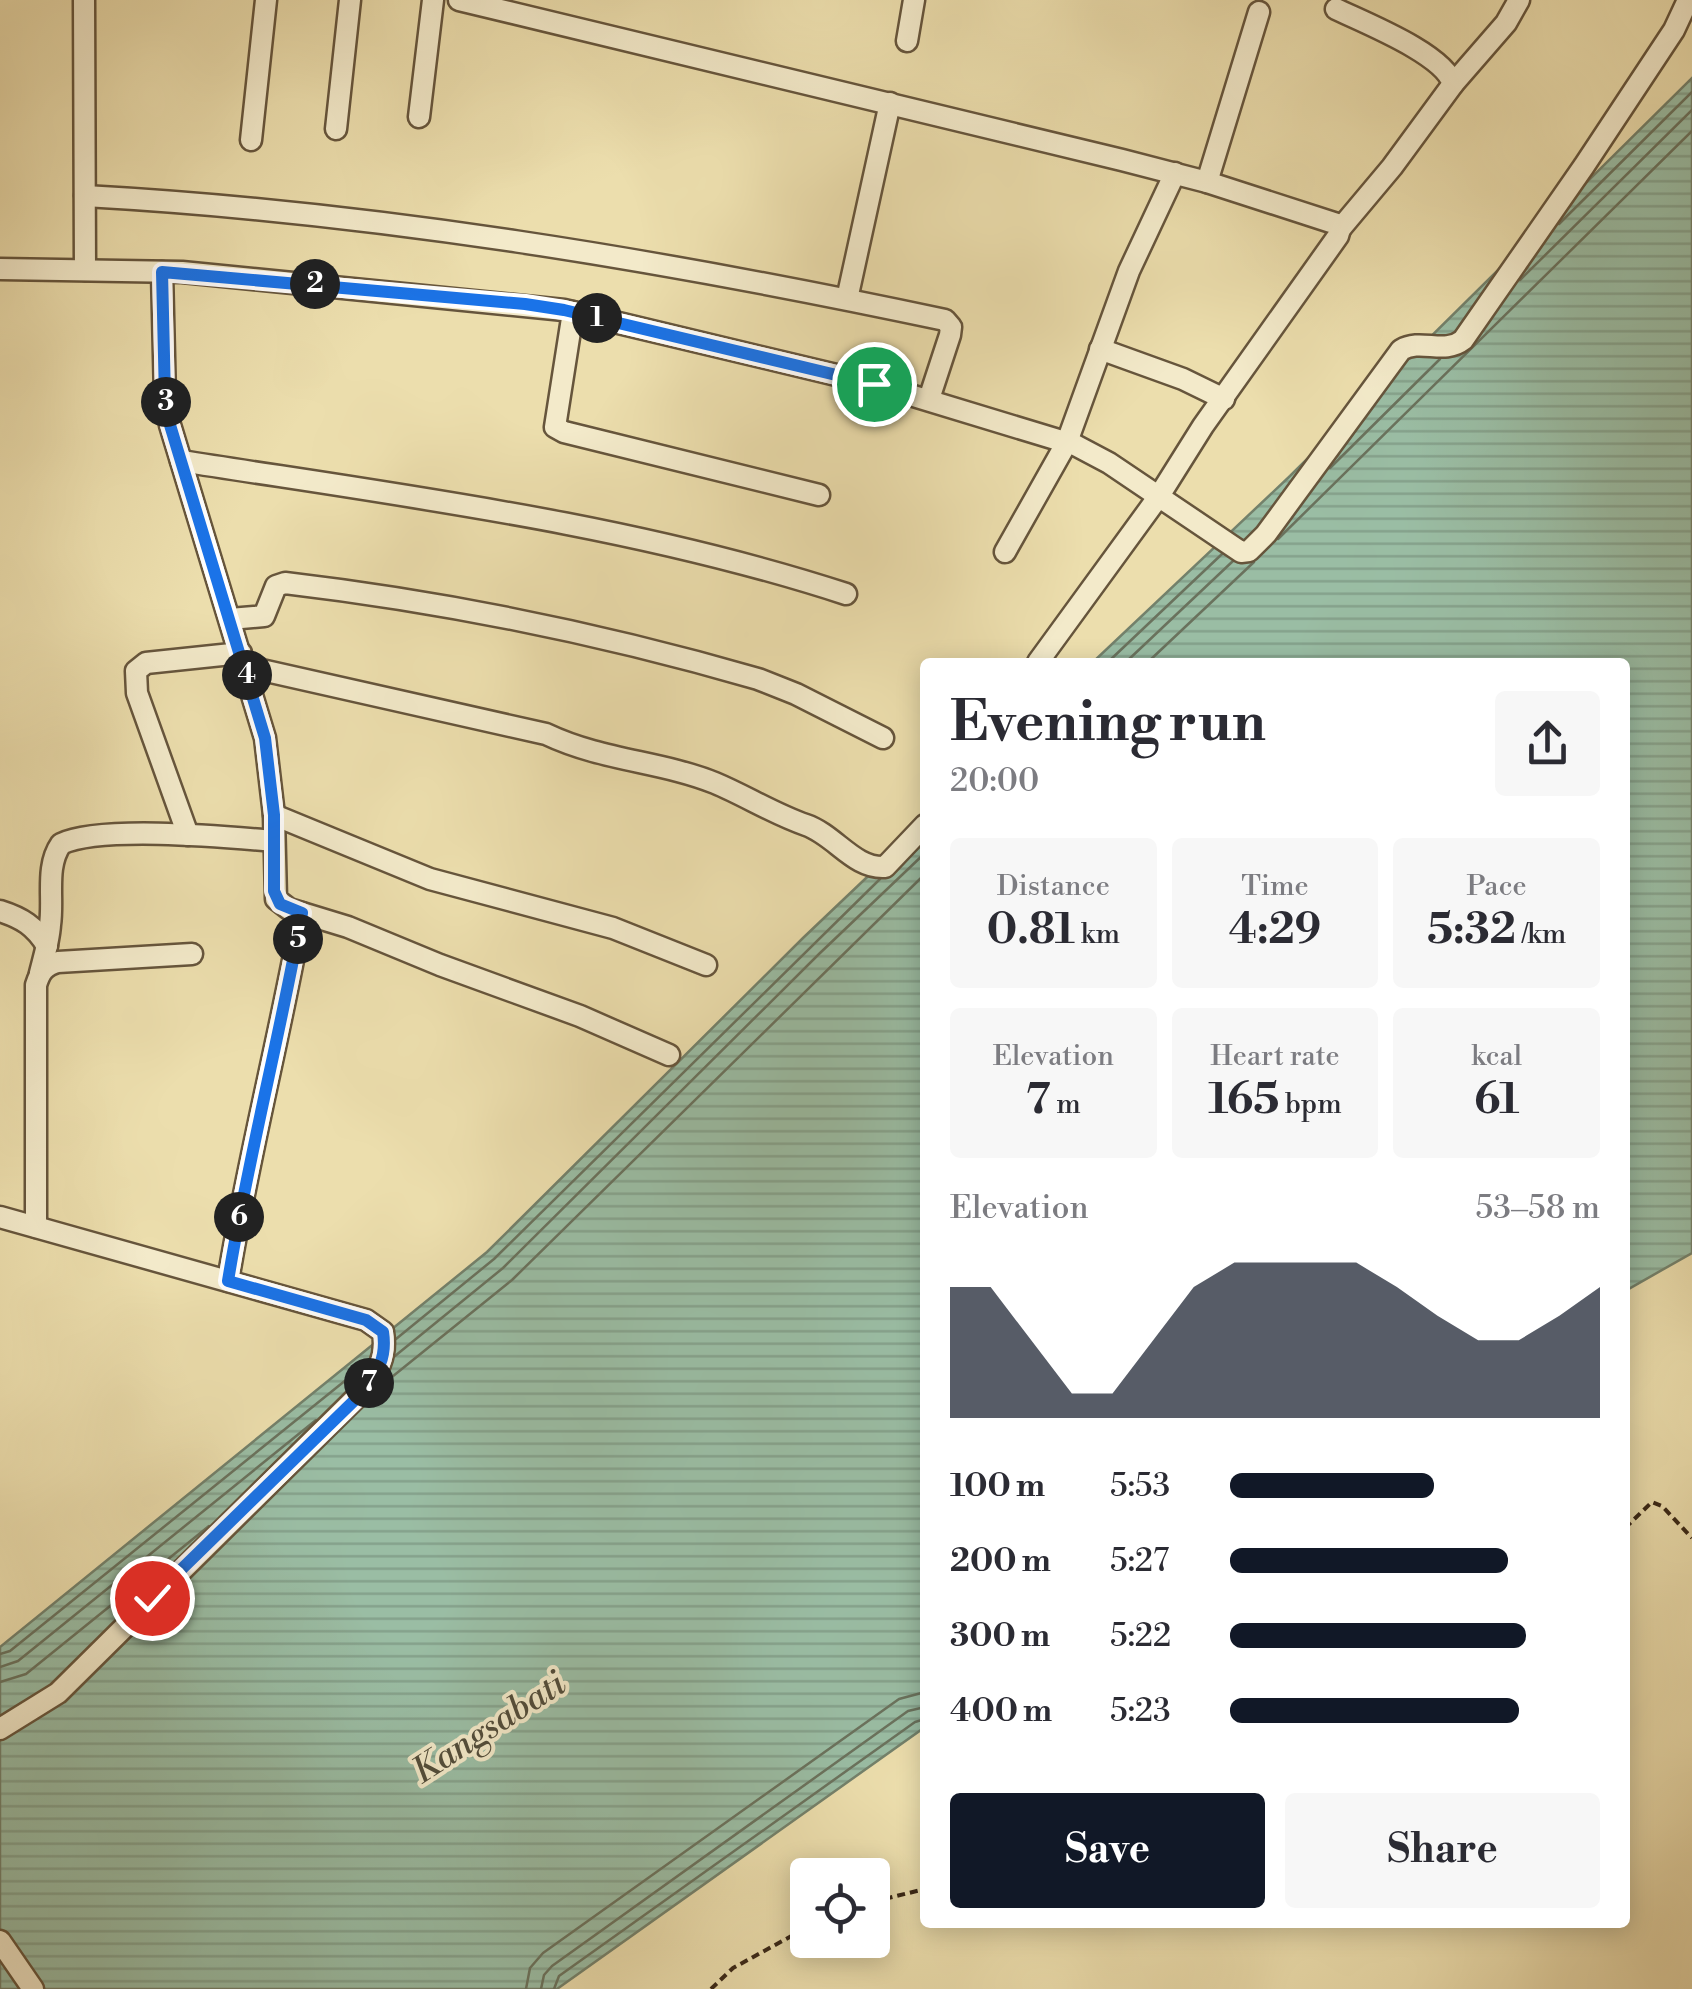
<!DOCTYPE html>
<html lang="en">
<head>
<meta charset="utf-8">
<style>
  :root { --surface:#fff; --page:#f7f7f7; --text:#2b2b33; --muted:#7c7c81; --accent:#111827 }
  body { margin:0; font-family:"Libre Bodoni",serif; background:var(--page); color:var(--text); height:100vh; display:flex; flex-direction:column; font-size:38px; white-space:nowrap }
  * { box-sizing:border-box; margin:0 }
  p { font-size:32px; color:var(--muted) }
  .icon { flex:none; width:55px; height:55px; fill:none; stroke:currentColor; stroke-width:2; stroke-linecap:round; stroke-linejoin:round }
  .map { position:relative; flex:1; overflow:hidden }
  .details { position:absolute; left:920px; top:658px; width:710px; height:1270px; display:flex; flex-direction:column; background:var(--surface); border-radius:10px; box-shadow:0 5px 25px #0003 }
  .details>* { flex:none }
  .buttons { position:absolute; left:790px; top:1858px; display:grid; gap:20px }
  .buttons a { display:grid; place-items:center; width:100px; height:100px; border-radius:10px; background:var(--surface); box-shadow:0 5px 25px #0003; font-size:50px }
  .pin { position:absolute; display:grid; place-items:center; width:85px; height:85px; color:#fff; margin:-42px; border:5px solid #fff; border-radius:50%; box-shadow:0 2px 10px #0007 }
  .km { position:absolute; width:50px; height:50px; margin:-25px; border-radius:50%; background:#222; color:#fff; font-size:28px; line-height:50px; text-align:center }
  .round { display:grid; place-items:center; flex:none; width:105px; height:105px; border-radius:10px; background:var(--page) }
  .head { display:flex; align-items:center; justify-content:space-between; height:170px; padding:0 30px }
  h1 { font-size:55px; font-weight:700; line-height:75px }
  .stats { display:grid; grid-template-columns:repeat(3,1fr); gap:15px; height:170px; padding:10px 30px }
  .stats div { display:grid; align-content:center; border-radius:10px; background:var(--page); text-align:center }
  .stats b { font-size:42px; font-weight:700 }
  .stats small { font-size:28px; font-weight:400 }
  .stats p { font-size:28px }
  .chart { height:280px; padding:20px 30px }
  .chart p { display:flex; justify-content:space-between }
  .chart svg { width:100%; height:180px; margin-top:10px; fill:var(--accent); opacity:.7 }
  .action { display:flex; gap:20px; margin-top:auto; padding:20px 30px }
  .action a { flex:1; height:115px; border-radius:10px; background:var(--accent); color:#fff; font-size:40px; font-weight:700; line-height:115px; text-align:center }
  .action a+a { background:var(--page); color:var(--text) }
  ul { padding:0 30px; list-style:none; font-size:32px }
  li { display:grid; grid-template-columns:160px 120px 1fr; align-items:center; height:75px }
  li i { height:25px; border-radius:12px; background:var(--accent) }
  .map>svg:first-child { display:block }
  .water { fill:url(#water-rules); stroke:#73816b; stroke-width:2.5 }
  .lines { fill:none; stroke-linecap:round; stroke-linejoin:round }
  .shore { stroke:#6a725d; stroke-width:2.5 }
  .minor-casing { stroke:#66553c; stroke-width:25 }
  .path { stroke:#392716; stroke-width:4; stroke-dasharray:8 5; stroke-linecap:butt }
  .minor { stroke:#f3eaca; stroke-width:20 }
  .route-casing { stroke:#fff; stroke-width:20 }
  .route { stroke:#1a73e8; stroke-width:12 }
  .labels { text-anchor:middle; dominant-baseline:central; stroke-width:8; stroke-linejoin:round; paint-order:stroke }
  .water-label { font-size:35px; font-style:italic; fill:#514c3a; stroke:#f3eaca }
</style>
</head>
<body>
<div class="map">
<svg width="1692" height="1989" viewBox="0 0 1692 1989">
  <defs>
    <pattern id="water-rules" width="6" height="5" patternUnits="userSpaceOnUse" patternTransform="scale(2.5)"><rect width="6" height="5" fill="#9abda4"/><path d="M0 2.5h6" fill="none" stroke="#85a28c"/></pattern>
  </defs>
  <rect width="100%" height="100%" fill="#ecdead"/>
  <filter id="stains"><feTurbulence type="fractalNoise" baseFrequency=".002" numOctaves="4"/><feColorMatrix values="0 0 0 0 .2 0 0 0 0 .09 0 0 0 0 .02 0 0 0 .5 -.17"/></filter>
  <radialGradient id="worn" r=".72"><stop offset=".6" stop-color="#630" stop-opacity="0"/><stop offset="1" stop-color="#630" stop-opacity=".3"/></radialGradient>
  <g class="water">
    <polygon points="1692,78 1692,1253 1625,1291 1625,662 1093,662 1290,476"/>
    <polygon points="925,822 925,1727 557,1989 0,1989 0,1647 487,1252 803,938"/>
  </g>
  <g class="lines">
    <g class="shore">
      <polyline points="1559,224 1692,92"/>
      <polyline points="1520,280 1692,110"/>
      <polyline points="1330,468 1440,359"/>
      <polyline points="1278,539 1692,131"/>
      <polyline points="1108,662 1222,554"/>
      <polyline points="1126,662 1233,561"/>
      <polyline points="1148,662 1254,562"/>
      <polyline points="396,1339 494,1259 880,879"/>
      <polyline points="395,1356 503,1268 819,954 925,853"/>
      <polyline points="382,1385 512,1280 925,874"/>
      <polyline points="0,1654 10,1651 367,1363"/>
      <polyline points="0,1667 18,1661 316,1420"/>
      <polyline points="0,1682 26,1674 209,1526"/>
      <polyline points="526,1989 530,1968 543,1953 899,1699 925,1692"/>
      <polyline points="541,1989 544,1975 552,1966 908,1711 925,1707"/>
      <polyline points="554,1989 559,1976 915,1722 925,1719"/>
    </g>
    <g class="minor-casing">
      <g id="minor">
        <polyline points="84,0 85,270"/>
        <polyline points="459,0 1122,160 1207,182 1337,224 1340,229 1338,236 1203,426 1159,496 1038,662"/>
        <path d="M1336,9C1365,23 1444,54 1453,84L1392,167L1340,229"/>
        <polyline points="907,41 914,0"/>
        <polyline points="1453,84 1506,23 1519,0"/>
        <polyline points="419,117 433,0"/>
        <polyline points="336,129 350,0"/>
        <polyline points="251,140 266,0"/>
        <polyline points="1207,182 1259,12"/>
        <path d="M85,196C374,212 662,260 945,320L951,327L950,335L929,399"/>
        <path d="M0,269L182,272L564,310L874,384L1075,445L1109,463L1241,552L1249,551L1266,534L1401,350C1421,338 1444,355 1463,340L1584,166L1674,30L1688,0"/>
        <polyline points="162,272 165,398 170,425 265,738 274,815 276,899 289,909 348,927 440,965 580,1016 669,1055"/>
        <polyline points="847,299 890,103"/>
        <polyline points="573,312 555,427 564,432 819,495"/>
        <polyline points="1100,349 1183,379 1224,399"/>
        <path d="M181,461C404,496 631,524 846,594"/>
        <polyline points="1005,552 1067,442 1129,271 1175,173"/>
        <path d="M230,619L264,616L276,586L285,583C446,602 603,634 758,679L796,694L883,738"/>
        <path d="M244,666L546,734C603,761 660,761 715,783C746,796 774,814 806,825C835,835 854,869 885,867L925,825"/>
        <polyline points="274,815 430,879 613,928 706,965"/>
        <polyline points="188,835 137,693 136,671 146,663 241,653"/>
        <path d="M0,911C22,918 35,926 47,946"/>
        <path d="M40,973C44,957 49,941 50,925C54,898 45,867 61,844C101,825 227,837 274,841"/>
        <path d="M0,1217L366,1320L383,1332C387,1358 378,1371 363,1391L58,1693L0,1729"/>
        <path d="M36,1227V985C40,972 44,966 58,962L192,954"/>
        <path d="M228,1281C248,1158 280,1036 302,913"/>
        <polyline points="0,1941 33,1989"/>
      </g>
    </g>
    <g class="path">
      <polyline points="1625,1528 1652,1502 1662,1506 1692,1538"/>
      <polyline points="872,1902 925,1889"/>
      <polyline points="711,1989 733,1968 808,1927"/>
    </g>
    <use href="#minor" class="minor"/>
  </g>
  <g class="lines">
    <g class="route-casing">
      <path id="route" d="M152,1598L363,1392C378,1371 387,1358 383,1332L366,1320L228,1281C248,1158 280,1036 302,913L280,904L274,891V815L265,738L170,425L165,398L162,272L525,304L564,310L874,384"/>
    </g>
    <use href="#route" class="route"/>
  </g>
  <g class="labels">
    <g class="water-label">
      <text transform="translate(489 1728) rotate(-33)">Kangsabati</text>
    </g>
  </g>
  <rect width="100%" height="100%" filter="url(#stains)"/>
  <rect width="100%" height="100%" fill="url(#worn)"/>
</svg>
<div class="buttons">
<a><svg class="icon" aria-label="locate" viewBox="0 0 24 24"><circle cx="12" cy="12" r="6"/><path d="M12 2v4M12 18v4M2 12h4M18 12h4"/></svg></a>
</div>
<div class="pin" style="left:874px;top:384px;background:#1e9e55"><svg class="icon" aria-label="arrive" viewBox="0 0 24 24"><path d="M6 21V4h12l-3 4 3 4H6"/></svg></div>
<div class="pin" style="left:152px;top:1598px;background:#d93025"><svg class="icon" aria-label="check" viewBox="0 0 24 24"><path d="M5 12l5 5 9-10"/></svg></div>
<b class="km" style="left:597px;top:318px">1</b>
<b class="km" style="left:315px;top:284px">2</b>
<b class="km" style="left:166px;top:402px">3</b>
<b class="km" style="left:247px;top:675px">4</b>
<b class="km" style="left:298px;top:939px">5</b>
<b class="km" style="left:239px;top:1217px">6</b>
<b class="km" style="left:369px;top:1383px">7</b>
<section class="details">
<div class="head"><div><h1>Evening run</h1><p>20:00</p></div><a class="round"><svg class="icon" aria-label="share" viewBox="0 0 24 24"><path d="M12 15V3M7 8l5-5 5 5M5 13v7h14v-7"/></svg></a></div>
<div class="stats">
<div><p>Distance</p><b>0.81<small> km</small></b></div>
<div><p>Time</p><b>4:29</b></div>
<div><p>Pace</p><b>5:32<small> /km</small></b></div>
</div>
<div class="stats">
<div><p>Elevation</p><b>7<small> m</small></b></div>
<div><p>Heart rate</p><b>165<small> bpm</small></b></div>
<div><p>kcal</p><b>61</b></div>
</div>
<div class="chart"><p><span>Elevation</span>53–58 m</p>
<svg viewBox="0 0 160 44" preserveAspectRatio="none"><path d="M0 44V12L10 12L20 25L30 38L40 38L50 25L60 12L70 6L80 6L90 6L100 6L110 12L120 19L130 25L140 25L150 19L160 12V44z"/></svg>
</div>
<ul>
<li><b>100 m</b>5:53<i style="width:55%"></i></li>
<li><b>200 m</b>5:27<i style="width:75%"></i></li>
<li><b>300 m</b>5:22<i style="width:80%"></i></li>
<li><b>400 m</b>5:23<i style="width:78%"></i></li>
</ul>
<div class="action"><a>Save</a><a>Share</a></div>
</section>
</div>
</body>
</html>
